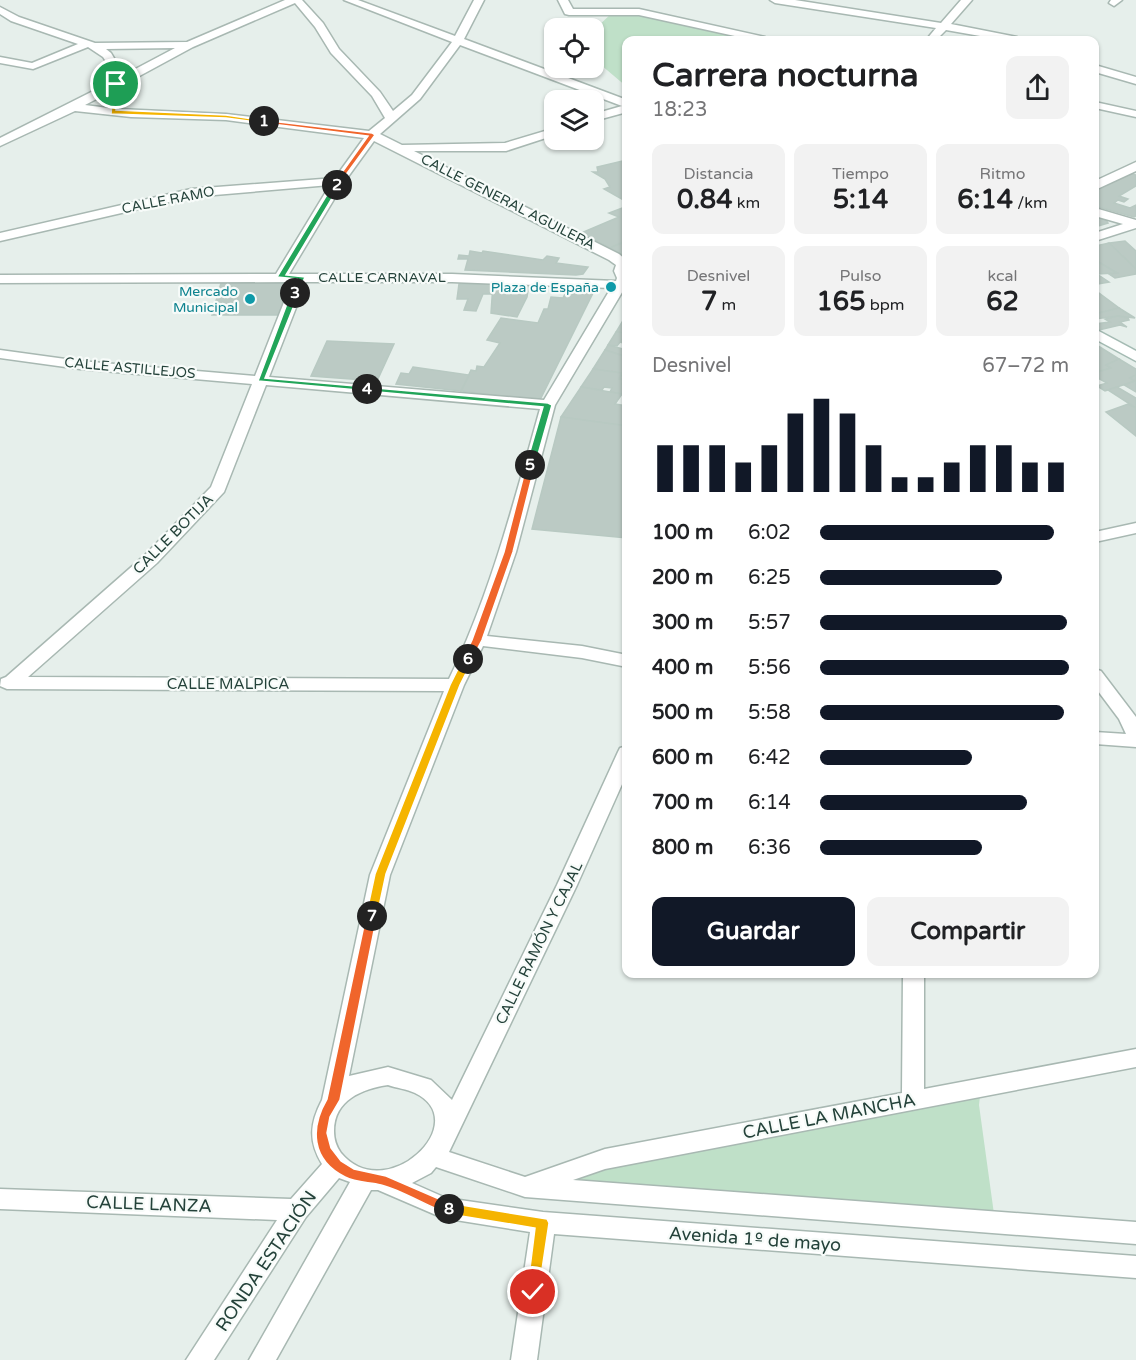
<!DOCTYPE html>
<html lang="es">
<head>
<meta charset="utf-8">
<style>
  :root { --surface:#fff; --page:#f2f2f2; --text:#202124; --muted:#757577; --accent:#111827 }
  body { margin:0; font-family:"Varela Round",sans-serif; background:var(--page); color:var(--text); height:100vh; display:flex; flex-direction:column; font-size:22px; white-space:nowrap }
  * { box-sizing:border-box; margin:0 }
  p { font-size:20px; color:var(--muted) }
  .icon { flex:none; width:33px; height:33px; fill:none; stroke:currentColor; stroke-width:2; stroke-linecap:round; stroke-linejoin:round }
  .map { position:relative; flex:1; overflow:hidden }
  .sheet { position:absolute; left:622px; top:36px; width:477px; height:942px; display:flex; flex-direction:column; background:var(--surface); border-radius:12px; box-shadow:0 2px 4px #0004 }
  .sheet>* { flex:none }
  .fabs { position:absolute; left:544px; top:18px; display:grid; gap:12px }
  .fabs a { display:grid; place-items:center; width:60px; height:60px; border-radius:12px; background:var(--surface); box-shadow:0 2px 4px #0004; font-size:30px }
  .pin { position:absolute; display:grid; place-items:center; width:51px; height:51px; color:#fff; margin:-26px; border:3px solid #fff; border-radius:50%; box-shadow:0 2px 6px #0007 }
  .km { position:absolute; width:30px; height:30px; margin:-15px; border-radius:50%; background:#222; color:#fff; font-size:16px; line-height:30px; text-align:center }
  .round { display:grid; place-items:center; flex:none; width:63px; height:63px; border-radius:12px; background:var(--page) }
  .head { display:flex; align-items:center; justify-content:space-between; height:102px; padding:0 30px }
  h1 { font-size:33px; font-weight:700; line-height:45px }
  .stats { display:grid; grid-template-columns:repeat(3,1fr); gap:9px; height:102px; padding:6px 30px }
  .stats div { display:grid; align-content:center; border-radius:12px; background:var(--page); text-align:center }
  .stats b { font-size:26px; font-weight:700 }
  .stats small { font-size:16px; font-weight:400 }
  .stats p { font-size:16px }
  .chart { height:168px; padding:12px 30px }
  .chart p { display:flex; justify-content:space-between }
  .chart svg { width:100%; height:108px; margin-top:6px; stroke:var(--accent); stroke-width:6 }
  .button { display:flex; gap:12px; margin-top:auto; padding:12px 30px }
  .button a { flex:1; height:69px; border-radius:12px; background:var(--accent); color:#fff; font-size:24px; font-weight:700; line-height:69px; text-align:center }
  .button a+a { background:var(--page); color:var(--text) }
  ul { padding:0 30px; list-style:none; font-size:20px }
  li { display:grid; grid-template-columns:96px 72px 1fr; align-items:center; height:45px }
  li i { height:15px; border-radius:8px; background:var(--accent) }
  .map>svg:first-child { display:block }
  .green { fill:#bfe0c8 }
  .building { fill:#bbcac4; stroke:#b8c9c2; stroke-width:1.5 }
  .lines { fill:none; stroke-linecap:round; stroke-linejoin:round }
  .street-casing { stroke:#a8b8b2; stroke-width:3 }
  .secondary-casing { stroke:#a4bbb3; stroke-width:3 }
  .street { fill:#fff; fill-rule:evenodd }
  .secondary { fill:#fff; fill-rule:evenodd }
  .split-1 { fill:#f5b400; stroke:#fff; stroke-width:1.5 }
  .split-2 { fill:#f0652b; stroke:#fff; stroke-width:1.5 }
  .split-3 { fill:#22a559; stroke:#fff; stroke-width:1.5 }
  .split-4 { fill:#22a559; stroke:#fff; stroke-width:1.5 }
  .split-5 { fill:#22a559; stroke:#fff; stroke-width:1.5 }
  .split-6 { fill:#f0652b; stroke:#fff; stroke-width:1.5 }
  .split-7 { fill:#f5b400; stroke:#fff; stroke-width:1.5 }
  .split-8 { fill:#f0652b; stroke:#fff; stroke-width:1.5 }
  .split-9 { fill:#f5b400; stroke:#fff; stroke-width:1.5 }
  .culture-dot { fill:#0f9aa8; stroke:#f7fbf9; stroke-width:2 }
  .labels { text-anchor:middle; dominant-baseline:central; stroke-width:4.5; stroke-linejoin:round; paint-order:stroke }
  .far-street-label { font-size:14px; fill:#24423a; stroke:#f7fbf9 }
  .far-culture-label { font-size:14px; fill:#0d838f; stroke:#f7fbf9; text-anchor:end }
  .street-label { font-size:15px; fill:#24423a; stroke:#f7fbf9 }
  .near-street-label { font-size:18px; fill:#24423a; stroke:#f7fbf9 }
</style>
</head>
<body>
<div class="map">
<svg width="1136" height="1360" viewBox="0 0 1136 1360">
  <rect width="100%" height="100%" fill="#e6efeb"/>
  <g class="green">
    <polygon points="613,12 641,14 756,40 627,40 627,87 594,59 594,30"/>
    <polygon points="981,1087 979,1105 994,1214 525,1187"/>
  </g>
  <g class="building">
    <polygon points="627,160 627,202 604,189 610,187 605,179 593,172 598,172 597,167"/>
    <polygon points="1129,173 1136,175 1136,186 1119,196 1128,199 1124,202 1118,200 1114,203 1130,208 1136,205 1136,216 1134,217 1095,206 1095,191"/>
    <polygon points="622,208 627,212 627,240 610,248 581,233 619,217 609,213"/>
    <polygon points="1095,217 1106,220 1108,223 1095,227"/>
    <polygon points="1125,241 1136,251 1136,269 1109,243"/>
    <polygon points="622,243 627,246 627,257 610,248"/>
    <polygon points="1109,243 1136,269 1136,274 1115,278 1109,274 1117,273 1095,260 1095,246"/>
    <polygon points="470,251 482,253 483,251 543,260 547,256 559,258 556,263 588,267 583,274 576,275 465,270 468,259 458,259 459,255 469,256"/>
    <polygon points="1095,260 1117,273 1097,274 1109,282 1098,284 1095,282"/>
    <polygon points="287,282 280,315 212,315 221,283"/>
    <polygon points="459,284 493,284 492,294 483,294 476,311 464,310 468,299 457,299"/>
    <polygon points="493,284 529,284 527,297 517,317 491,313"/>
    <polygon points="576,287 594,291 541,398 535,400 461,391 471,370 476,371 477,366 484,367 500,343 487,340 501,318 538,323 544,309 548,309 551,297 563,298 565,294 575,294"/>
    <polygon points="1095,290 1119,308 1095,314"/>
    <polygon points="1119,308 1135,318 1118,316 1095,319 1095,314"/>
    <polygon points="627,314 627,344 620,342 627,333 616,332"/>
    <polygon points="1118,316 1128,318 1129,320 1120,322 1127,327 1120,325 1099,330 1095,328 1095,324 1110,322 1105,319"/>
    <polygon points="616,332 627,333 617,346 608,345"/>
    <polygon points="327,341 394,344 377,381 311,376"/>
    <polygon points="1095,344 1119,359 1106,365 1111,368 1100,371 1095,368"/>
    <polygon points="608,345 627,350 627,357 605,350"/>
    <polygon points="605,350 627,357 627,380 619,379 622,373 593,369"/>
    <polygon points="1119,359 1136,369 1136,375 1130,378 1135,381 1105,391 1097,386 1107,383 1098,378 1095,379 1095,373 1111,368 1106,365"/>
    <polygon points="413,367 469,375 461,391 396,384 401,373 409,374"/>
    <polygon points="593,369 622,373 619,379 624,380 622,384 627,385 624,394 610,392 612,388 604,387 602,390 581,387"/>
    <polygon points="1136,375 1136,392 1124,385 1135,381 1130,378"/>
    <polygon points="581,387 622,394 615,404 627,406 627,426 561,417"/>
    <polygon points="1117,387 1136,398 1136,408 1108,390"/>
    <polygon points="1128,404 1136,408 1136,436 1106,412"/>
    <polygon points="561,417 627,426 627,538 532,529"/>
  </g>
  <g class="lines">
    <g class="street-casing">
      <g id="street">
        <path d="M285,0H302L323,23L339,49L380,92L393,111L412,95L452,42L344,0H358L455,36L474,0H484L464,39L627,100V112L594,121V114L622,106L460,45L420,99L380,134L402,145L505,143L555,128V135L506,151H414L619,254L627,261V289H624L555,405L516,552L487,636L582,646L627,655V667L582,658L483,646L464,685L390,875L349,1076L388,1067L431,1080L452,1100L557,885L618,752L620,748L627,746V773L577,885L449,1152L525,1177L605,1149L902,1093L903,974H924V1089L1136,1049V1067L605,1169L573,1180L1136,1222V1244L525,1197L436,1167L431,1173L412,1183L446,1198L543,1212L1136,1256V1278L554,1234L537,1360H511L530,1232L443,1218L378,1190H371L276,1360H249L350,1182L339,1178L306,1217L214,1360H186L277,1220L0,1209V1189L291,1199L322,1164C308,1141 310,1123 322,1100L370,875L444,691L7,689L0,686L1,679L6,677L145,555L211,487L252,384L80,369L0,358V350L80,361L255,376L292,282L0,283V275L276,274L330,185L191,197L0,241V233L191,189L335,178L364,138L226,120L131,117L75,111L0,146V138L111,82L114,74L103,57L88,47L33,69L0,63V57L32,63L78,44L11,21L0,14V7L19,17L95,43L187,42ZM295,3L315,27L331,53L372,96L385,118L369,131L226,114L119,109L121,86L193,47ZM175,48L124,75L111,53L106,49ZM110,92L108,108L85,105ZM374,141L609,260L616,265L614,271L617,278L616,281L452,274H289L345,181ZM306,282H452L611,288L544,400L269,377ZM266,385L540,409C514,501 491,593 449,679L28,677L157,563L224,492ZM388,1085C396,1088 407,1089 415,1093C475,1122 386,1207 341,1153C336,1146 334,1139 334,1131C334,1100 362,1089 388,1085Z"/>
        <polygon points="558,0 568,0 573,9 639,9 765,37 770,40 753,40 639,15 569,15 565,14"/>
        <polygon points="770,0 795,0 941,23 961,0 972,0 951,24 1017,37 1022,40 1003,40 946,30 936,40 926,40 936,28 775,3"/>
        <polygon points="1111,0 1122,0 1114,6 1109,3"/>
        <polygon points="1095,65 1136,77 1136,84 1095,72"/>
        <polygon points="1095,102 1136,111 1136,117 1095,108"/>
        <polygon points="1136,162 1136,171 1095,190 1095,181"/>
        <polygon points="1095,208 1136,220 1136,228 1095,241 1095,233 1123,224 1095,216"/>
        <polygon points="1136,523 1136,533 1095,542 1095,532"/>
        <polygon points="1095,669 1101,671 1136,717 1136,747 1095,744 1095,732 1126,734 1119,719 1095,687"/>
      </g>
    </g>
    <g class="secondary-casing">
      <polygon id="secondary" points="1095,329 1136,351 1136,361 1095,339"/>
    </g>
    <use href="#street" class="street"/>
    <use href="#secondary" class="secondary"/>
  </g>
  <polygon class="split-1" points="114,83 119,84 116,110 226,115 267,121 264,123 226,118 111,114"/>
  <polygon class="split-2" points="262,120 372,133 375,135 337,187 333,185 368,136 264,123"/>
  <polygon class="split-3" points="334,183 340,185 286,275 305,277 298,294 292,294 297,279 277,277"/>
  <polygon class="split-4" points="295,290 299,293 265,378 367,387 369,387 369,391 258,381 291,293"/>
  <polygon class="split-5" points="364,387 548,403 552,405 535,465 530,468 526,465 543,407 367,391 364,391"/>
  <polygon class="split-6" points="527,463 535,465 513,552 482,640 471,661 464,661 463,659 472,640 504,552"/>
  <polygon class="split-7" points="464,657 473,659 460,685 386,874 377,916 372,920 368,918 366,916 375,874 450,685"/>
  <path class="split-8" d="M372,911L377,916L340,1100L330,1117L327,1133L331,1148L341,1161L354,1169L386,1176L453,1205L455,1209L449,1214C426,1206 404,1191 381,1185C369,1182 356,1183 345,1177C311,1160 310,1128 327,1099L366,916Z"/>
  <polygon class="split-9" points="449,1203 547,1219 549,1223 538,1296 529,1296 527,1292 535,1228 449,1214 442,1209"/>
  <g class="culture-dot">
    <circle cx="611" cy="287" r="6"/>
    <circle cx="250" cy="299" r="6"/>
  </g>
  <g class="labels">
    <g class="far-street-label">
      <text transform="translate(168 200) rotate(-11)">CALLE RAMO</text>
      <text transform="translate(508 202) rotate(27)">CALLE GENERAL AGUILERA</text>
      <text x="382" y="277">CALLE CARNAVAL</text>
      <text transform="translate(130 368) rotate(5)">CALLE ASTILLEJOS</text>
    </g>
    <g class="far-culture-label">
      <text x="599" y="287">Plaza de España</text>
      <text x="238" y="291">Mercado<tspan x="238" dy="16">Municipal</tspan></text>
    </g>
    <g class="street-label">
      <text transform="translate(173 534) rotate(-45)">CALLE BOTIJA</text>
      <text x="228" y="684">CALLE MALPICA</text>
      <text transform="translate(539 943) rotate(-64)">CALLE RAMÓN Y CAJAL</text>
    </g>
    <g class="near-street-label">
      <text transform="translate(829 1116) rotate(-11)">CALLE LA MANCHA</text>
      <text transform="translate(149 1204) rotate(2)">CALLE LANZA</text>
      <text transform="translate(755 1239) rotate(4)">Avenida 1º de mayo</text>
      <text transform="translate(266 1261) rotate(-56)">RONDA ESTACIÓN</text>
    </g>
  </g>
</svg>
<div class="fabs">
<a><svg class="icon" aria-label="locate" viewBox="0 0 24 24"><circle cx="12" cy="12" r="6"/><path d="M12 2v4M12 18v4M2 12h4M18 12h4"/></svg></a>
<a><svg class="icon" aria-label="layers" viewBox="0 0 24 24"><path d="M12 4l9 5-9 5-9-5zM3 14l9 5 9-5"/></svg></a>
</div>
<div class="pin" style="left:116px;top:84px;background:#1e9e55"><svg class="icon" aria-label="arrive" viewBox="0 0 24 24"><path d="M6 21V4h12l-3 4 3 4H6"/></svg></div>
<div class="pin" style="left:533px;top:1292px;background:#d93025"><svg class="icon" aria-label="check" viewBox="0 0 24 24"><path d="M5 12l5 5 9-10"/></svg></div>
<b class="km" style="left:264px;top:121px">1</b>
<b class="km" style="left:337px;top:185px">2</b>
<b class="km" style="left:295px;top:293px">3</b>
<b class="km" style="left:367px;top:389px">4</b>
<b class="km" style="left:530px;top:465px">5</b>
<b class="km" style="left:468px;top:659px">6</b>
<b class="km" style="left:372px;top:916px">7</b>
<b class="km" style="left:449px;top:1209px">8</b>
<section class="sheet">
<div class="head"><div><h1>Carrera nocturna</h1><p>18:23</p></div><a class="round"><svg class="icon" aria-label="share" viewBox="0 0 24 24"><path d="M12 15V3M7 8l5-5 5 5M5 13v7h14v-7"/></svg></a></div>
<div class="stats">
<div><p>Distancia</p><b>0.84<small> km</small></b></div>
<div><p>Tiempo</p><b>5:14</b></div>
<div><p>Ritmo</p><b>6:14<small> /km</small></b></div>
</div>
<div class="stats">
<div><p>Desnivel</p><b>7<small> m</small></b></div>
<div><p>Pulso</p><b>165<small> bpm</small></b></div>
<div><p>kcal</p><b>62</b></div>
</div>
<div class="chart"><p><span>Desnivel</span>67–72 m</p>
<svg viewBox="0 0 160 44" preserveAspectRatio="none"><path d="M5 44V25M15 44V25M25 44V25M35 44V32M45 44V25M55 44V12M65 44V6M75 44V12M85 44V25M95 44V38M105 44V38M115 44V32M125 44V25M135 44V25M145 44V32M155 44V32"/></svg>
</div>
<ul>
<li><b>100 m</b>6:02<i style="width:94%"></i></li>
<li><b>200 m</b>6:25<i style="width:73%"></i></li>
<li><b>300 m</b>5:57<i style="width:99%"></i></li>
<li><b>400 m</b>5:56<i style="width:100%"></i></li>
<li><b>500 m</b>5:58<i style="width:98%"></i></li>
<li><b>600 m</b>6:42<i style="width:61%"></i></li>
<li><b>700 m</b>6:14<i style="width:83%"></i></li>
<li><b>800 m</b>6:36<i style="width:65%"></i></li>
</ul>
<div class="button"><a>Guardar</a><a>Compartir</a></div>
</section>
</div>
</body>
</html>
